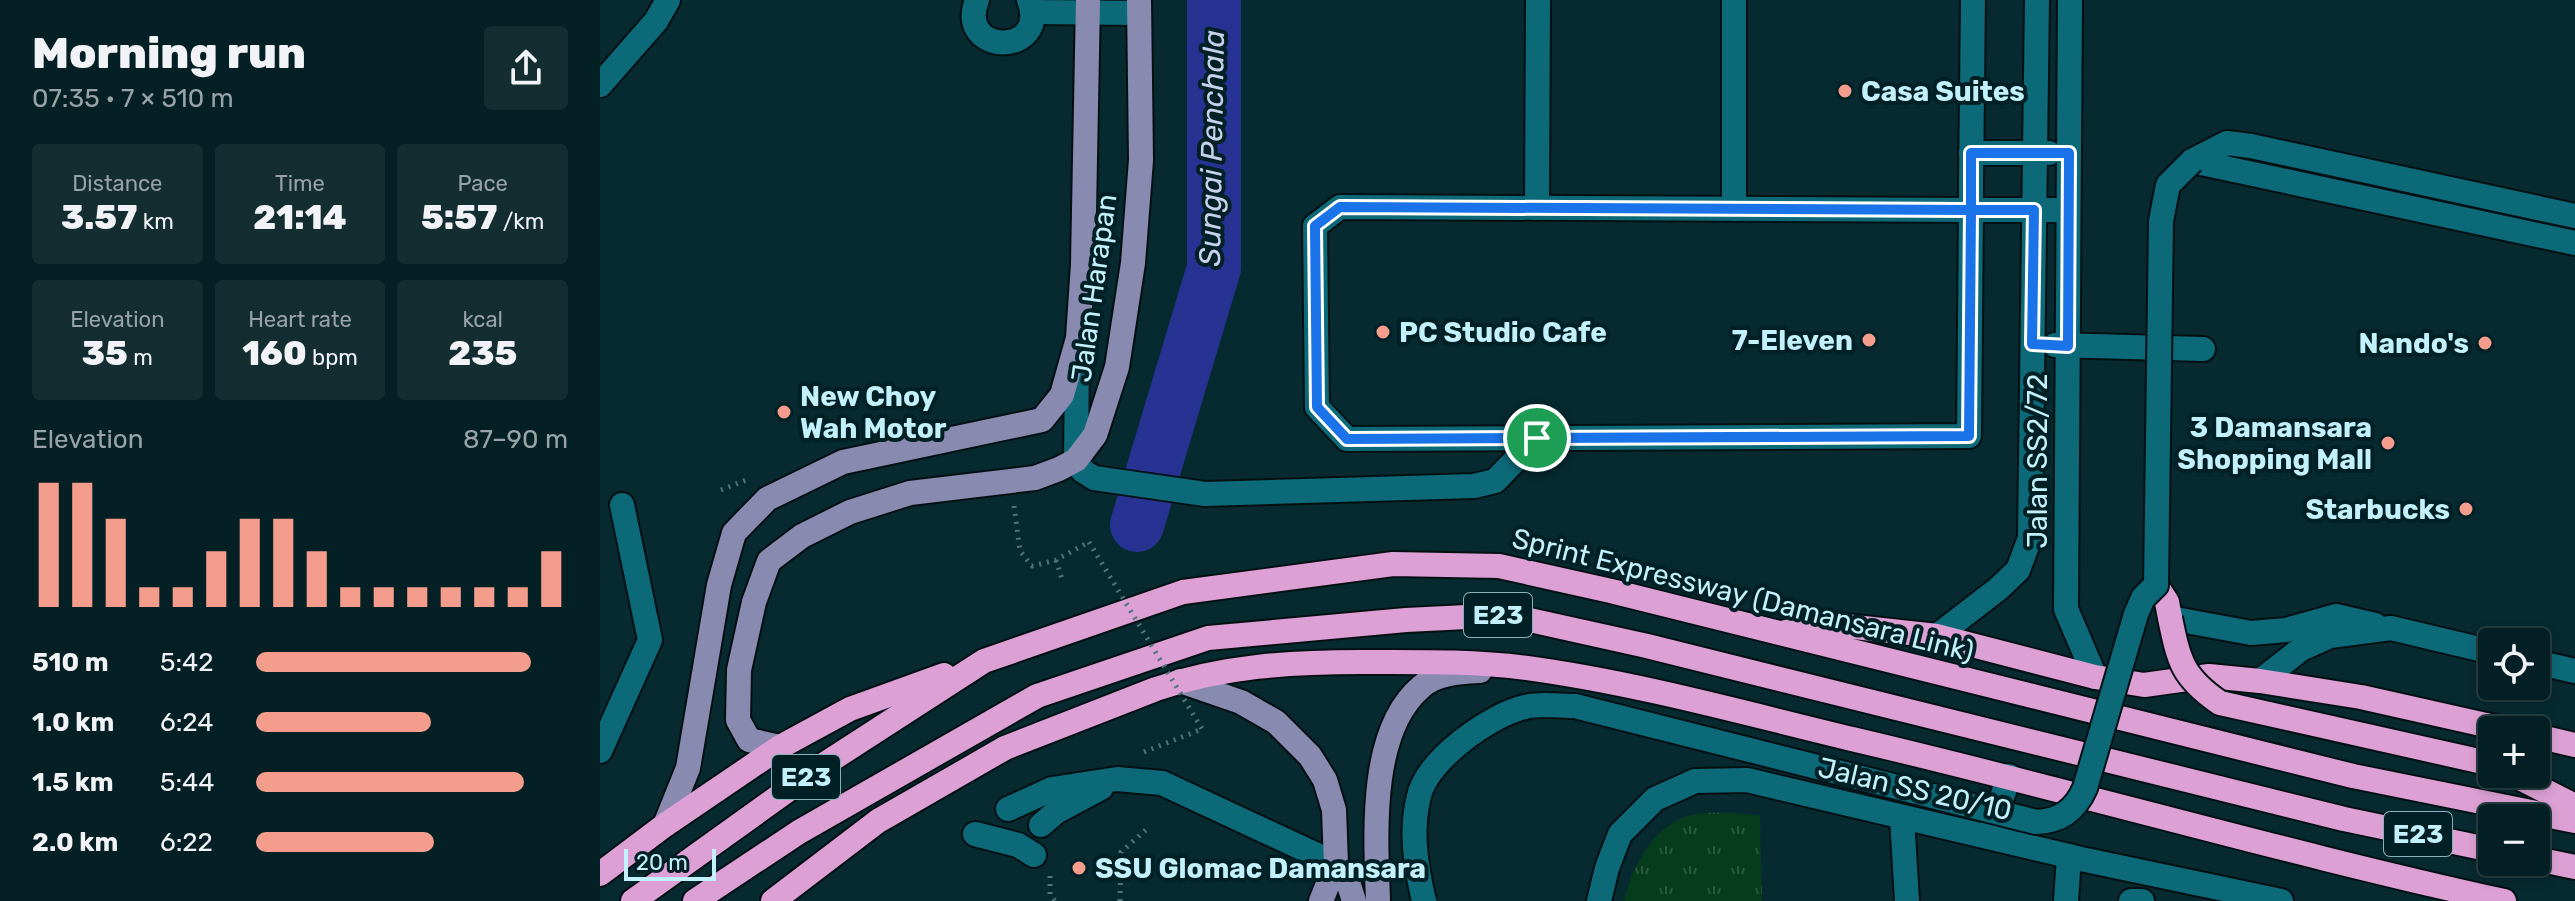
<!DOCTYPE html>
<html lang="en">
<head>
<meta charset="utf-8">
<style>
  :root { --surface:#052024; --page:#132d31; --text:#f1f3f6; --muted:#97a3a6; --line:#263e41; --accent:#f49d8d }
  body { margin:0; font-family:Rubik,sans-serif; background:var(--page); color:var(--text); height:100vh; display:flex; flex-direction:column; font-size:30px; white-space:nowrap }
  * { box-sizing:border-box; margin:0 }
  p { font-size:26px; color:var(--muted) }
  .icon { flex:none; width:44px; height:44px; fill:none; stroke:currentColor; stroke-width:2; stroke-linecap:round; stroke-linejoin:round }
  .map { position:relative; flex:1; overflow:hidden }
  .details { display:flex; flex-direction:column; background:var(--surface); width:600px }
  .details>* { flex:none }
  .buttons { position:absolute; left:1878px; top:628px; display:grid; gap:16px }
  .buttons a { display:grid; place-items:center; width:72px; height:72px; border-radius:8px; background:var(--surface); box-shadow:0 4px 12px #0003,0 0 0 2px var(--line); font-size:40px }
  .scale { position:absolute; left:24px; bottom:20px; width:92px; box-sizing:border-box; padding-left:8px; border:4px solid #c2f1fb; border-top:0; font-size:22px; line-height:28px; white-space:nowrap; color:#c2f1fb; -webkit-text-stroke:6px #002026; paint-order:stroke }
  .pin { position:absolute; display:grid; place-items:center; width:68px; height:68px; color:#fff; margin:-34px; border:4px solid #fff; border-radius:50%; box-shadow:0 2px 8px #0007 }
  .round { display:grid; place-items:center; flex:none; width:84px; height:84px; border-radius:8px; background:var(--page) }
  .head { display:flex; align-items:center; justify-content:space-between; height:136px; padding:0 32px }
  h1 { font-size:44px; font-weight:800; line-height:60px }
  .figures { display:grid; grid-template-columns:repeat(3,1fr); gap:12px; height:136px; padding:8px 32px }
  .figures div { display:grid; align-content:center; border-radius:8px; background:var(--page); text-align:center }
  .figures b { font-size:34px; font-weight:800 }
  .figures small { font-size:22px; font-weight:400 }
  .figures p { font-size:22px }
  .chart { height:224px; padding:16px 32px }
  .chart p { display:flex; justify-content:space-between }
  .chart svg { width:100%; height:144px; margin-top:8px; stroke:var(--accent); stroke-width:6 }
  ul { padding:0 32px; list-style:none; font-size:26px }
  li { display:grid; grid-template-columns:128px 96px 1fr; align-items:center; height:60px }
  li i { height:20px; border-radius:10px; background:var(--accent) }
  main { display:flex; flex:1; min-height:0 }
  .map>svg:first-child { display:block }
  .grass { fill:url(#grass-tufts) }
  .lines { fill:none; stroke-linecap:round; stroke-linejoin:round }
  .river { stroke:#273392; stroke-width:54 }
  .minor-casing { stroke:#041013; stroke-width:28 }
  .major-casing { stroke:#041013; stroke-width:28 }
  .highway-casing { stroke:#041013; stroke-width:28 }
  .path { stroke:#4c747b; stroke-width:5; stroke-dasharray:2 6; stroke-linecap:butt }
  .minor { stroke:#0c6977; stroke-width:24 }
  .major { stroke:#898aaf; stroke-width:24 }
  .highway { stroke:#dca0d4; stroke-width:24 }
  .minor-bridge-casing { stroke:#041013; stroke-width:28; stroke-linecap:butt }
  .highway-bridge-casing { stroke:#041013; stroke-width:28; stroke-linecap:butt }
  .path-bridge { stroke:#4c747b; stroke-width:5; stroke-dasharray:2 6; stroke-linecap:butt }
  .minor-bridge { stroke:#0c6977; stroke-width:24 }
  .highway-bridge { stroke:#dca0d4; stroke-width:24 }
  .route-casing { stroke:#fff; stroke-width:16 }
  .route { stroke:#1a73e8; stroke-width:10 }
  .poi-dot { fill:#f49d8d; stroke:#002026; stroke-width:3 }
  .labels { text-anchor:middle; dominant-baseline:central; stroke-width:8; stroke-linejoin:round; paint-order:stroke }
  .shield { fill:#002026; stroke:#88b2bb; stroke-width:2 }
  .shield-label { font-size:26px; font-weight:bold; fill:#c2f1fb }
  .poi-label { font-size:28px; font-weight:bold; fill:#c2f1fb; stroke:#002026; text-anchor:start }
  .street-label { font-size:28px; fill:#c2f1fb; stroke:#002026 }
  .water-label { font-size:30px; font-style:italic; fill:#c8d1eb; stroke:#002026 }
</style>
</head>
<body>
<main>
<section class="details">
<div class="head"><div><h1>Morning run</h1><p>07:35 · 7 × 510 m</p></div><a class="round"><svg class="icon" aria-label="share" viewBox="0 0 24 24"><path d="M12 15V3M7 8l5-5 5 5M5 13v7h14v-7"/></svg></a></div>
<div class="figures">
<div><p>Distance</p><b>3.57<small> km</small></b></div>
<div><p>Time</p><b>21:14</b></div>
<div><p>Pace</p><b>5:57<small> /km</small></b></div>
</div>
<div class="figures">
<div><p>Elevation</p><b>35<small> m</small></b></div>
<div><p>Heart rate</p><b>160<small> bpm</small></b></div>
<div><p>kcal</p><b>235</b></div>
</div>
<div class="chart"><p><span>Elevation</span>87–90 m</p>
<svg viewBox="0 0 160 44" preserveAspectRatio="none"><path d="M5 44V6M15 44V6M25 44V17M35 44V38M45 44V38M55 44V27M65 44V17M75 44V17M85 44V27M95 44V38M105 44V38M115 44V38M125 44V38M135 44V38M145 44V38M155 44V27"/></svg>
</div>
<ul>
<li><b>510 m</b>5:42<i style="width:88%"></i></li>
<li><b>1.0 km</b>6:24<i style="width:56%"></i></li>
<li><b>1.5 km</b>5:44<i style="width:86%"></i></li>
<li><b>2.0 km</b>6:22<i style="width:57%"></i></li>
</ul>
</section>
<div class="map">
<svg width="1975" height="901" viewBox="0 0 1975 901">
  <defs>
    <pattern id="grass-tufts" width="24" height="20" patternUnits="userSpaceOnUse" patternTransform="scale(2)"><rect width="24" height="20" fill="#063c1b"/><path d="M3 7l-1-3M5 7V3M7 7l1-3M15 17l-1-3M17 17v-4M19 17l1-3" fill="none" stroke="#29593d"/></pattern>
  </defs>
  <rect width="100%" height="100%" fill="#072a30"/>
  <path class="grass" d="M1133,813L1160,816L1162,901H1024C1032,865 1056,821 1096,814C1108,812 1121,813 1133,813Z"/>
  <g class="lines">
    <polyline class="river" points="537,525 614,268 614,0"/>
    <g class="minor-casing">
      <g id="minor">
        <path d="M377,0C355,56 451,57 429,0"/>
        <polyline points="1373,0 1371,182 1371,210 1369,436 747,439 717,407 715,226 740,207 1371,210 1468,210"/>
        <polyline points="1470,0 1466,609 1495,677"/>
        <polyline points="433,12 539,13"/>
        <polyline points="0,85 56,21 68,0"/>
        <polyline points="1371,153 1449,153"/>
        <polyline points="1592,161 1627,143 1651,146 1975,216"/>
        <polyline points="1592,161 1975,243"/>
        <polyline points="937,208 938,0"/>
        <polyline points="1134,209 1134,0"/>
        <polyline points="1455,345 1603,349"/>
        <polyline points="477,363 476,460 483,471 494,478 605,494 874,486 895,481 937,438"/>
        <polyline points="1570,618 1651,633 1686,630 1736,616 1775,625"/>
        <polyline points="1337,636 1398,589 1418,570 1430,538 1437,0"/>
        <polyline points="1936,662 1975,671"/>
        <polyline points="1660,681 1701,649 1730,636 1791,628 1892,652"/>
        <polyline points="0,751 50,640 22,505"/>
        <polyline points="408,809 452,789 517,779 562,783 736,864"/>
        <polyline points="1302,818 1307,901"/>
        <polyline points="441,825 456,812 501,788"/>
        <polyline points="1391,831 1409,776"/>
        <polyline points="375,834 418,845 434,855"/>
        <polyline points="999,901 1007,868 1020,834 1055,799 1095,781 1147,780 1481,859 1681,901"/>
        <polyline points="1466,901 1469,856"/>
        <polyline points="1531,901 1542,901"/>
      </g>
    </g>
    <g class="major-casing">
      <g id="major">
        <polyline points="580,681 641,702 676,722 710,756 725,780 734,810 736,864 721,901"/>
        <polyline points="180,747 149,740 138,720 139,670 154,602 169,561 202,536 250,512 310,493 435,478 459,469 476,460 495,435 517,367 533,263 541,160 539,0"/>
        <polyline points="65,825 88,768 119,585 134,533 167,499 243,462 442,420 462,395 478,338 483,264 488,0"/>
        <polyline points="736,864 748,882 754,901"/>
        <path d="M778,901C776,838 768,732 821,687C836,673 860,672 880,671"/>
      </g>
    </g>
    <g class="highway-casing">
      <g id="highway">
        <polyline points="1556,585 1567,602 1570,618"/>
        <polyline points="1182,633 1218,623 1337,636 1495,677 1544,685 1609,676 1660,681 1761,697 1908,730"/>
        <polyline points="1936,736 1975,745"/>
        <polyline points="1912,774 1975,806"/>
        <polyline points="1936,859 1975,867"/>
        <polyline points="0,874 65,825 180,747 250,709 344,675"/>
        <polyline points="33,901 220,767 384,661 583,592 793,564 899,566 1011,591 1753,776 1975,821"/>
        <polyline points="95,901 199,832 437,696 608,638 806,620 907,615 1047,646 1744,819 1892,850"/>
        <path d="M173,901L278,821L405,748L556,689C623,666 691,662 761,662C816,662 872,661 927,668C1037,683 1144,713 1252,739C1470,790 1685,853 1904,901"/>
      </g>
    </g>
    <g class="path">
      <polyline points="121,490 146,480"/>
      <polyline points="414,506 420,551 432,566 456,560 489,542"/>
      <polyline points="456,560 462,579"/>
      <polyline points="544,752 602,729"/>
      <polyline points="450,876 450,894 455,901"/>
      <polyline points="520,901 521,852 548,828"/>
    </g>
    <use href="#minor" class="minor"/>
    <use href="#major" class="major"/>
    <use href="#highway" class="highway"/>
    <g class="minor-bridge-casing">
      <path id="minor-bridge" d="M824,901C816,867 810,831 819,796C827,760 890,715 925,707C940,703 959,706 975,706L1436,822C1460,821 1475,811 1485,788L1536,614L1543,598L1556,585L1561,221L1568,185L1592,161"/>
    </g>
    <g class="highway-bridge-casing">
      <path id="highway-bridge" d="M1570,618C1579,661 1582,677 1620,703L1892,764"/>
    </g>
    <polyline class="path-bridge" points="489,542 602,729"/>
    <use href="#minor-bridge" class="minor-bridge"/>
    <use href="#highway-bridge" class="highway-bridge"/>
  </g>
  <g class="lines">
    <g class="route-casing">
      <polyline id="route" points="937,438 1369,436 1371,210 1434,210 1432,344 1468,346 1469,153 1371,153 1371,210 740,207 715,226 717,407 747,439 937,438"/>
    </g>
    <use href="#route" class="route"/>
  </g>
  <g class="poi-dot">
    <circle cx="1245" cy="91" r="8"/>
    <circle cx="783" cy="332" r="8"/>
    <circle cx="1269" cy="340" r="8"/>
    <circle cx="1885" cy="343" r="8"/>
    <circle cx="184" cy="412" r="8"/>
    <circle cx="1788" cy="443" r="8"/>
    <circle cx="1866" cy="509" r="8"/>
    <circle cx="479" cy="868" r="8"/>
  </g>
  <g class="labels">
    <g class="shield">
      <rect x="864" y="593" width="68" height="44" rx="6"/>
      <rect x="172" y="755" width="68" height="44" rx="6"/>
      <rect x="1784" y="812" width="68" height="44" rx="6"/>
    </g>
    <g class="shield-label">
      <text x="898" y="615">E23</text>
      <text x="206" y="777">E23</text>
      <text x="1818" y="834">E23</text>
    </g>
    <g class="poi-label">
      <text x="1261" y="91">Casa Suites</text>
      <text x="799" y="332">PC Studio Cafe</text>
      <text x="1253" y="340" text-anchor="end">7-Eleven</text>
      <text x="1869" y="343" text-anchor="end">Nando's</text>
      <text x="200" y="396">New Choy<tspan x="200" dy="32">Wah Motor</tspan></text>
      <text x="1772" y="427" text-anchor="end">3 Damansara<tspan x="1772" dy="32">Shopping Mall</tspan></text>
      <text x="1850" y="509" text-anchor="end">Starbucks</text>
      <text x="495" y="868">SSU Glomac Damansara</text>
    </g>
    <g class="street-label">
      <text transform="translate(494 288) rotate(-82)">Jalan Harapan</text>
      <text transform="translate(1437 461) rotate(-90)">Jalan SS2/72</text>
      <text transform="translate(1143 595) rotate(14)">Sprint Expressway (Damansara Link)</text>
      <text transform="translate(1315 789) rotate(13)">Jalan SS 20/10</text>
    </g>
    <g class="water-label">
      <text transform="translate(612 148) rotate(-89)">Sungai Penchala</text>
    </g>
  </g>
</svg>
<div class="buttons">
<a><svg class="icon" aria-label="locate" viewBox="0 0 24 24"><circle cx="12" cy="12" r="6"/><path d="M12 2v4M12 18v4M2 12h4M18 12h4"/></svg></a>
<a>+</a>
<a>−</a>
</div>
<div class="scale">20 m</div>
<div class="pin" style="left:937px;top:438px;background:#1e9e55"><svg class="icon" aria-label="arrive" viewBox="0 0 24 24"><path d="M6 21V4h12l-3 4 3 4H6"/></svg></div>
</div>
</main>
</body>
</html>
